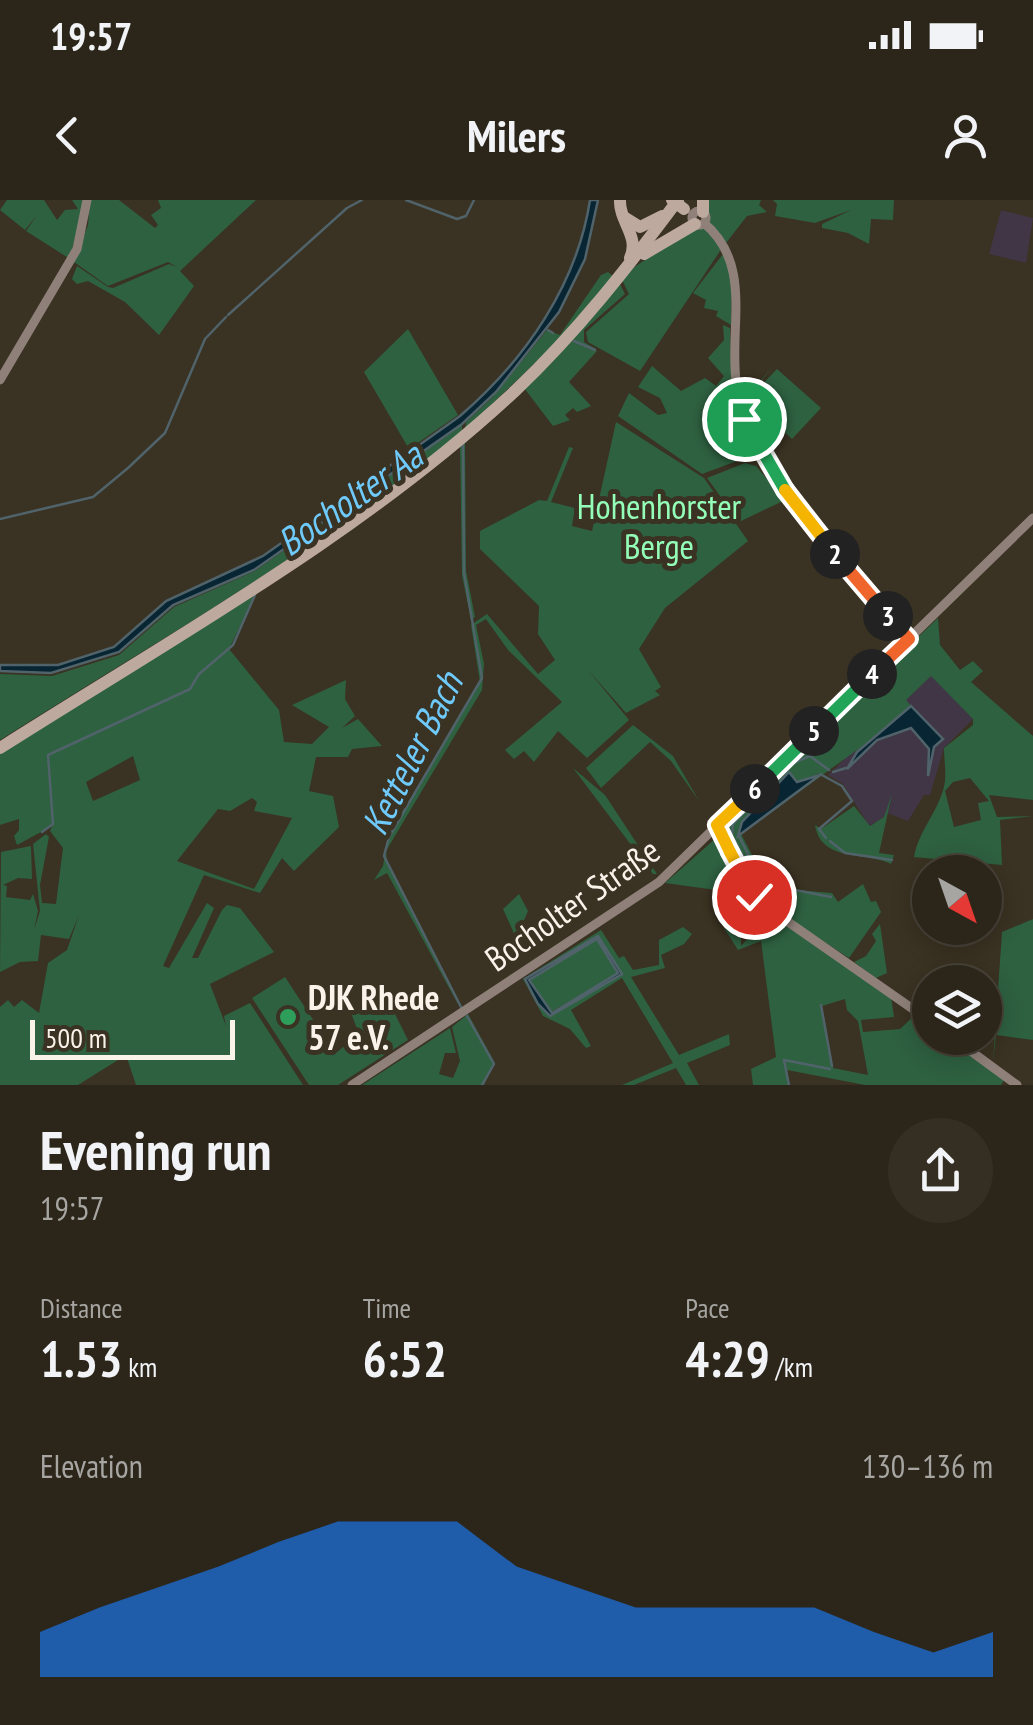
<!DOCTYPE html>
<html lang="en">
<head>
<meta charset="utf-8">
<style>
  :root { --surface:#2c261a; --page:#342e23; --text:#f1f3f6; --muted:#a6a5a2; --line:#484339; --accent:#1a73e8 }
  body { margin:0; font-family:"PT Sans Narrow",sans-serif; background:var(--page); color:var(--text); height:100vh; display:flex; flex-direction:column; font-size:38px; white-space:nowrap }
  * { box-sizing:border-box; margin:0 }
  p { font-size:32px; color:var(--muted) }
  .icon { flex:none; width:55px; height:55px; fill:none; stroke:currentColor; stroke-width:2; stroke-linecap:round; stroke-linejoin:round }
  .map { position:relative; height:885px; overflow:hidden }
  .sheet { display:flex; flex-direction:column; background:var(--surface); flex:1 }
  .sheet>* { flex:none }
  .needle { width:65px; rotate:140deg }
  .buttons { position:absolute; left:912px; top:655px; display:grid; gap:20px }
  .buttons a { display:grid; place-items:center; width:90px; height:90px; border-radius:50%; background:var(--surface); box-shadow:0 5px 25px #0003,0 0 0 2px var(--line); font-size:50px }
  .scale { position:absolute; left:30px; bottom:25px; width:205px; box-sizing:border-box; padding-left:10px; border:5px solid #f9f3ea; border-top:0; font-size:28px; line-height:35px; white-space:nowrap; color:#f9f3ea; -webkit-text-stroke:8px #3a3222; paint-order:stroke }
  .pin { position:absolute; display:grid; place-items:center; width:85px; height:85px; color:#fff; margin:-42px; border:5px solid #fff; border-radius:50%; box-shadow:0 2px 10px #0007 }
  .km { position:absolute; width:50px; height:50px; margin:-25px; border-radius:50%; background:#222; color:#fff; font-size:28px; line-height:50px; text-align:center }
  .round { display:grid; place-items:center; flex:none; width:105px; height:105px; border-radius:52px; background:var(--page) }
  .head { display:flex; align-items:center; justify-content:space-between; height:170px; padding:0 40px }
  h1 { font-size:55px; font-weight:600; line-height:75px }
  .stats { display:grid; grid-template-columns:repeat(3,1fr); gap:15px; height:170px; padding:10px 40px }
  .stats div { display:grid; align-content:center }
  .stats b { font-size:50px; font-weight:600 }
  .stats small { font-size:28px; font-weight:400 }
  .stats p { font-size:28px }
  .chart { height:280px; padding:20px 40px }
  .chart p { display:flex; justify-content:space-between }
  .chart svg { width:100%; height:180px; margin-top:10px; fill:var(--accent); opacity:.7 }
  .status { display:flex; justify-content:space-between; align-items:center; height:70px; padding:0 50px; background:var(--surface); direction:ltr }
  .status svg { height:28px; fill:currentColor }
  header { display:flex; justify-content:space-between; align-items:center; height:130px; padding:0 40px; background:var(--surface); font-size:45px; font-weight:600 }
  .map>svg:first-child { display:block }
  .education { fill:#413645 }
  .green { fill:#2e6140; fill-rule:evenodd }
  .water { fill:#072533; stroke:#50636a; stroke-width:2.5; fill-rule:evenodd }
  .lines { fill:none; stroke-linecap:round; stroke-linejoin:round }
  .stream { stroke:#50636a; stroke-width:2.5 }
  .secondary { stroke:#8f817a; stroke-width:9 }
  .highway { stroke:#bea99f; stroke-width:12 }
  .highway-bridge { stroke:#bea99f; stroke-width:12 }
  .split-1-casing { stroke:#fff; stroke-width:20 }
  .split-2-casing { stroke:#fff; stroke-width:20 }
  .split-3-casing { stroke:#fff; stroke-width:20 }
  .split-4-casing { stroke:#fff; stroke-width:20 }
  .split-5-casing { stroke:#fff; stroke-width:20 }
  .split-6-casing { stroke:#fff; stroke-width:20 }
  .split-7-casing { stroke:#fff; stroke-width:20 }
  .split-8-casing { stroke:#fff; stroke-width:20 }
  .split-1 { stroke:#22a559; stroke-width:12 }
  .split-2 { stroke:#f5b400; stroke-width:12 }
  .split-3 { stroke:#f0652b; stroke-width:12 }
  .split-4 { stroke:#f0652b; stroke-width:12 }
  .split-5 { stroke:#22a559; stroke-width:12 }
  .split-6 { stroke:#22a559; stroke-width:12 }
  .split-7 { stroke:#f5b400; stroke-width:12 }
  .split-8 { stroke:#f5b400; stroke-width:12 }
  .leisure-dot { fill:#2e9e5b; stroke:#3a3222; stroke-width:4 }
  .labels { text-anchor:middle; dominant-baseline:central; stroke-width:10; stroke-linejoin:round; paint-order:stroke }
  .park-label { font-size:35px; fill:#94ffb8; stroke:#3a3222 }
  .street-label { font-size:35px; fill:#f9f3ea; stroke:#3a3222 }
  .poi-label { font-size:35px; font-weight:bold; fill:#f9f3ea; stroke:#3a3222; text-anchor:start }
  .water-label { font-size:38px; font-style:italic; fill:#6fcafc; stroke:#3a3222 }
</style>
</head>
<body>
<div class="status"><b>19:57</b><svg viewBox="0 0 49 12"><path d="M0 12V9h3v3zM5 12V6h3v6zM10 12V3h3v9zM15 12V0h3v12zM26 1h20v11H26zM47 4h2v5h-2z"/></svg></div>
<header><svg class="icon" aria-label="back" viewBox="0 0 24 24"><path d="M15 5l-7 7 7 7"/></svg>Milers<svg class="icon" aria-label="person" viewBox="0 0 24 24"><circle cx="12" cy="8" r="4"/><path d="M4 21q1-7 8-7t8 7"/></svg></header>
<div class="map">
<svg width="1033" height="885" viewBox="0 0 1033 885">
  <rect width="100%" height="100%" fill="#3a3222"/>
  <g class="education">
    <polygon points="1001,10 1033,18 1026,63 989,54"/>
    <polygon points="931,475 973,519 944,548 930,595 924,595 908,621 887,613 893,599 884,617 869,626 843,584 828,575"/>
  </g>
  <g class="green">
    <polygon points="7,0 44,0 57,20 65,10 78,9 72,0 84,0 70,59 26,31 37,15 25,30 0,10"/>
    <polygon points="90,0 119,0 155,28 158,25 151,15 161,8 158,0 256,0 180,71 194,86 159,135 125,102 88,81 77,84 72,79 77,66 108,87 113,88 169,64 177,67 168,62 108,86 74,62 88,25"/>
    <polygon points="705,0 761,0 759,5 767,12 747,16 726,43 707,22"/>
    <polygon points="773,0 894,0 893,20 871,19 869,44 848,33 822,28 822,24 851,10 815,23 775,16 777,4"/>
    <polygon points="694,27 703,27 722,48 640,171 588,142 586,132 629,94 622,80 630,70"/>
    <polygon points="723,54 732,73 731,125 716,116 718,111 704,108 706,100 693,93"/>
    <polygon points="608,72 614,77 562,137 465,230 466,222 492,198 547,130 560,135 601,75"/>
    <path d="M619,82L625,94L584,130V142L596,149L586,148L597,151L569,182L591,206L577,212L573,208L565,215L570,220L553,226L524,188L465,242L466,371L475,417L471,420L462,375L460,246L255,395L229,449L279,510L284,542L312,544L329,527L292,505L346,480L345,499L355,516L342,528L358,519L382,546L352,549L348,557H316L309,591L333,596L339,627L294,671L282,658L260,693L204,675L163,766L169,768L207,703L214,708L192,758H198L222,710L227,705L240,708L274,752L210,784L226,826L224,816L250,803L303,885H136L126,855L78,885H0V807L8,800L14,807L22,800L39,813L48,763L67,750L79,715L69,739L41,735L38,761L20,762L0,772L1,652L31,646L32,679L18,678L3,685L7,686L6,697L30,700L33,694L38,711L34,730L40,711L33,644L46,634L49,637L40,685L42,703L56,704L63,648L50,631L52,626L17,645L14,636L19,630V619L0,625V551L210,419L459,243ZM133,556L140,580L93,601L86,582ZM252,598L257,602L254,611L292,618L254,689L177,661L218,609L230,611Z"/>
    <polygon points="723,125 730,128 732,190 756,254 702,274 618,216 629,193 658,215 667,213 660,198 638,187 652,166 681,191 705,178 716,186 724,176 708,158 724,140"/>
    <polygon points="408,129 458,215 409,249 364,172"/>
    <polygon points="772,167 749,198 777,169 821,208 792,239 748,199 754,206 749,212 744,201"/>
    <polygon points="616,222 704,278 748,341 665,408 639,449 661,487 655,491 660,495 626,513 588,470 629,520 587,558 558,531 534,562 524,551 514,559 505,550 562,502 508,450 486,419 476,425 484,464 482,490 386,651 387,662 461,810 387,673 374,680 383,666 388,636 480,482 471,425 487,414 538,474 555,460 538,434 539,406 480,349 480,331 539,300 547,301 569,247 573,248 551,302 575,308 572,326 592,331"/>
    <path d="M462,225V232C320,350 156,441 0,540V474L52,476L119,455L174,407L255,371Z"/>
    <polygon points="745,263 756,266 785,300 739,322 707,278"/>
    <path d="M938,418L940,445L960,470L973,461L983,471L971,482L1033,536V600L989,595L997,617L1033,616L1000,620L1002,665L914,657C919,629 941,609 945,581C946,570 944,558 944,548L973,525V519L931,476L906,500L911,506L897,521L741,634L760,670L746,679L730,647V635L725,636V621ZM789,572L799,582L820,573L738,637L742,622ZM970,578L989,601L978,603L981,620L954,627L945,591L953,582Z"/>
    <polygon points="633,525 673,556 699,601 671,561 650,542 601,588 586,568"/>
    <polygon points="573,568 605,595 657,674 653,674"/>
    <path d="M892,594L879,653L894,655L891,664C866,651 821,663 815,625L821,629L854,606L870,626L884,617Z"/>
    <polygon points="715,639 743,682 737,688 743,695 724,710 723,702 736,688 730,680 716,690 665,683"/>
    <polygon points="762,674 773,688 832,693 838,702 863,684 871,702 876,701 881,712 849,758 762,701 749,683"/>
    <polygon points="519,694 528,711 516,739 514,759 513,731 503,709"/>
    <path d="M755,702L891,796L894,817L861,820L863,832L900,829L916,814L930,824V838H948L1005,879L1001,885H865L787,870L789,885H753L751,869L776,857L761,741L738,750L724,728L737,729L734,735L741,738V746L751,735L761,740ZM845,799L847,810L858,821L868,875L833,868L822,806Z"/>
    <polygon points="1033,719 1033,840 996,835 993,862 1002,732"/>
    <polygon points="880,724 887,773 876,778 854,762 866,756 876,741 872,734"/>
    <path d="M683,727L692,734L684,744L661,755L665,768L631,777L679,855L729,834L730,845L687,863L699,885H686L676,868L634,885H622L673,863L622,778L571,810L591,846L586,848L570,829L543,816L523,779L601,730L619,758L624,756L633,770L659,765V740ZM598,736L622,774L549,815L525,779Z"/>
    <polygon points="597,739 618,773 551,812 529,779"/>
    <polygon points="285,777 335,853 331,857 359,834 351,813 389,802 408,840 338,885 309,885 252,798"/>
    <polygon points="468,814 495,863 484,885 362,885 450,828 456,853 445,853 439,874 453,878 460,861 452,827"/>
  </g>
  <g class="water">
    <path d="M590,0H598L585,59L559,112L496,192L462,224L254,370L173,405L119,452L51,473L0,471V465H58L114,447L166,401L263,356L460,216C525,160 577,85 590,0Z"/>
    <polygon points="911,506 943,539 934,547 928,576 929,549 911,528 877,540 847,569 857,552"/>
    <polygon points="789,572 797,582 820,575 738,636 742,622"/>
    <path d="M598,736L622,774L550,816L538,804L525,779ZM597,739L618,773L552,813L529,780Z"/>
  </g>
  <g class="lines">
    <g class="stream">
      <polyline points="406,0 457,19 466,16 474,0"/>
      <polyline points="228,115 347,8 362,0"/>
      <polyline points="548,130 553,133"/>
      <polyline points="574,141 595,150"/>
      <polyline points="0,319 93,297 128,268 165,233 205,139 226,117"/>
      <polyline points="791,564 810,556 829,570"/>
      <polyline points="833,572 846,568"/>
      <polyline points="820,574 842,586 852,601 819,629 826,638"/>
      <polyline points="42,632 53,624 48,555 190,489 199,474 233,445 255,395"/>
      <polyline points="732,634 733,624 767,589"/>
      <polyline points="739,636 757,672"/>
      <polyline points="734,639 753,675"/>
      <polyline points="830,641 845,653 892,660"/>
      <polyline points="760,675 771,691 795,690 831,697"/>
      <polyline points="755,678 763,697"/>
      <polyline points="821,805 832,866"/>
      <polyline points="461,807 384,656 389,637 482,478 464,373 463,243"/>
      <polyline points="467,816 494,864 482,885"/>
      <polyline points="789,885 784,860 830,869"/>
    </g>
    <g class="secondary">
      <circle cx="699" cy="18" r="7"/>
      <path d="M704,23C755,66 727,131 737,189C751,276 849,376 909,439"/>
      <polyline points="0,180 77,49 87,0"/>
      <polyline points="717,625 750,691 761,703 930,821"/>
      <polyline points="953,838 1017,885"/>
      <polyline points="352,885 659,682 1033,318"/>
    </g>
    <g class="highway">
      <path d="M620,0C619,22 640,36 630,58"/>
      <polyline points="703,12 703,0"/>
      <polyline points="624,17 640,27 662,16"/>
      <polyline points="644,54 695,24"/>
      <path d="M0,548C176,436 363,333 516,190C577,132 628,67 678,0"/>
    </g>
    <polyline class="highway-bridge" points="672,0 684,9"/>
  </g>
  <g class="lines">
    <g class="split-1-casing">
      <polyline id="split-1" points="744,219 785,290"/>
    </g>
    <g class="split-2-casing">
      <polyline id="split-2" points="785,290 835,354"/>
    </g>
    <g class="split-3-casing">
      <polyline id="split-3" points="835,354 888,416"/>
    </g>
    <g class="split-4-casing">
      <polyline id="split-4" points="872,474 909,439 888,416"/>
    </g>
    <g class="split-5-casing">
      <polyline id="split-5" points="814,531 872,474"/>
    </g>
    <g class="split-6-casing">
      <polyline id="split-6" points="755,589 814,531"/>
    </g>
    <g class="split-7-casing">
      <polyline id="split-7" points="730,652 717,625 755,589"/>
    </g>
    <g class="split-8-casing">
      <polyline id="split-8" points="730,652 754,697"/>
    </g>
    <use href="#split-1" class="split-1"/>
    <use href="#split-2" class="split-2"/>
    <use href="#split-3" class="split-3"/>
    <use href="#split-4" class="split-4"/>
    <use href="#split-5" class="split-5"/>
    <use href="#split-6" class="split-6"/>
    <use href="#split-7" class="split-7"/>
    <use href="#split-8" class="split-8"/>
  </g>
  <circle class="leisure-dot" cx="288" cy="817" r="10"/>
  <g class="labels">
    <g class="park-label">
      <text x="659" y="306">Hohenhorster<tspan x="659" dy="40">Berge</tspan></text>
    </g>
    <g class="street-label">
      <text transform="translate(572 704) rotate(-35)">Bocholter Straße</text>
    </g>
    <g class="poi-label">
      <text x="308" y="797">DJK Rhede<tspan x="308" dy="40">57 e.V.</tspan></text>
    </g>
    <g class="water-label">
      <text transform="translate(349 298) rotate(-35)">Bocholter Aa</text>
      <text transform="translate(411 553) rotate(-63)">Ketteler Bach</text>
    </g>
  </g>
</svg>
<div class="buttons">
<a><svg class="needle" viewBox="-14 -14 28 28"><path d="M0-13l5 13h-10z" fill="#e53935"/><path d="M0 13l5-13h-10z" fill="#a6a5a2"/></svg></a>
<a><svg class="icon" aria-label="layers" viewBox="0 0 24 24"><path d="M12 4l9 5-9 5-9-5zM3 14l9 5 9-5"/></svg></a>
</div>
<div class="scale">500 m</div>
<div class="pin" style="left:744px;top:219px;background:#1e9e55"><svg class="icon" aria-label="arrive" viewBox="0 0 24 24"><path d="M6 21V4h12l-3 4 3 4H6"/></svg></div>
<div class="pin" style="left:754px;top:697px;background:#d93025"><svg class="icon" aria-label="check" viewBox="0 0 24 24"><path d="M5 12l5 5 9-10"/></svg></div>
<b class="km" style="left:835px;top:354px">2</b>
<b class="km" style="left:888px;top:416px">3</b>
<b class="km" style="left:872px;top:474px">4</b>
<b class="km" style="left:814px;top:531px">5</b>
<b class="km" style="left:755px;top:589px">6</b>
</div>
<section class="sheet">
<div class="head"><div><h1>Evening run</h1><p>19:57</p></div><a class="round"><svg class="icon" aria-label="share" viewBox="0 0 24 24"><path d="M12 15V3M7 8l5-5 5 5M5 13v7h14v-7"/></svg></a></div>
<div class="stats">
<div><p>Distance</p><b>1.53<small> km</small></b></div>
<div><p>Time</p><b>6:52</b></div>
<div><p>Pace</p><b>4:29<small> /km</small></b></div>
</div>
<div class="chart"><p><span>Elevation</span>130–136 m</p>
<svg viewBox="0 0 160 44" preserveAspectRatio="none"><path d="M0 44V33L10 27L20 22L30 17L40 11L50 6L60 6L70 6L80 17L90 22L100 27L110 27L120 27L130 27L140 33L150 38L160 33V44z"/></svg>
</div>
</section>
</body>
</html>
